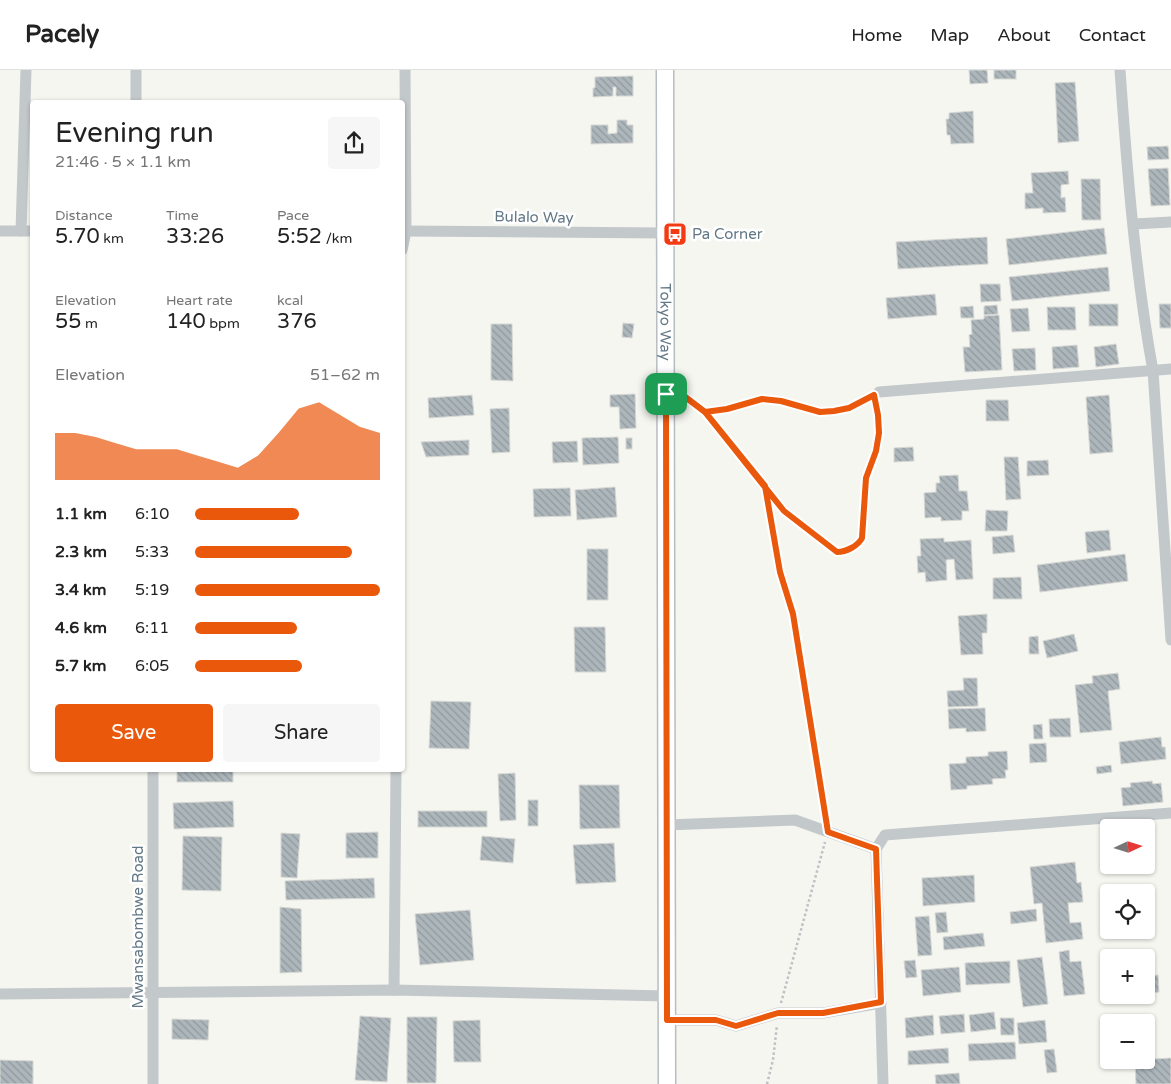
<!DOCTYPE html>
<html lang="en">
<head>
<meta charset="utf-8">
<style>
  :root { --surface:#fff; --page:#f6f6f6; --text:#222; --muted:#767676; --line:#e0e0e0; --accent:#ea580c }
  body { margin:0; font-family:"Varela Round",sans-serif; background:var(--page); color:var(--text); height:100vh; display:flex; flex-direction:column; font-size:19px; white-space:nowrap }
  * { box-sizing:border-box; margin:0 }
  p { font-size:16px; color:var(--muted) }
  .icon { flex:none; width:28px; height:28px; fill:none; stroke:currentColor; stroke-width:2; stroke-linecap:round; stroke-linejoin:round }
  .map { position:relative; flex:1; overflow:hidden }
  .drawer { position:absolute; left:30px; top:30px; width:375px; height:672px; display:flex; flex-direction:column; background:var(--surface); border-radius:5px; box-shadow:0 1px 4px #0004 }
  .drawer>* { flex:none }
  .needle { width:32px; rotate:86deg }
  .controls { position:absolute; left:1100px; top:749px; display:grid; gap:10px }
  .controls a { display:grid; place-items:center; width:55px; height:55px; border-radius:5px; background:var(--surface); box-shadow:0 1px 4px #0004; font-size:25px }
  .pin { position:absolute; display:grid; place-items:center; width:42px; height:42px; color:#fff; margin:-21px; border-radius:10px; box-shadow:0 2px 8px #0006 }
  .round { display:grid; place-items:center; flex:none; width:52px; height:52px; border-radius:5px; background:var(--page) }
  .headline { display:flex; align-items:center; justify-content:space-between; height:85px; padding:0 25px }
  h1 { font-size:28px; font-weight:600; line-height:38px }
  .metrics { display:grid; grid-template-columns:repeat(3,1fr); gap:8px; height:85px; padding:5px 25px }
  .metrics div { display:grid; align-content:center }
  .metrics b { font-size:21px; font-weight:600 }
  .metrics small { font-size:14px; font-weight:400 }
  .metrics p { font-size:14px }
  .chart { height:140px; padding:10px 25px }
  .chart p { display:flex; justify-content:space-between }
  .chart svg { width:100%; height:90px; margin-top:5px; fill:var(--accent); opacity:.7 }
  .cta { display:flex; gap:10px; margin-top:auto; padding:10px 25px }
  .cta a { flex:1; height:58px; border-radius:5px; background:var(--accent); color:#fff; font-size:20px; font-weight:600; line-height:58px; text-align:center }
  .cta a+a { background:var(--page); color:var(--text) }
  ul { padding:0 25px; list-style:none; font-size:16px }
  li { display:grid; grid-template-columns:80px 60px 1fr; align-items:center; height:38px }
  li i { height:12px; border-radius:6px; background:var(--accent) }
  header { display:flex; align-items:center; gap:30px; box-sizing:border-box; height:70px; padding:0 25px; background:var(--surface); border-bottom:1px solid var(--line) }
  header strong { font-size:24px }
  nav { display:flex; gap:28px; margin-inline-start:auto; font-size:18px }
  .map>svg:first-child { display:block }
  .building { fill:url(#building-back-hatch); stroke:#d7d7d4 }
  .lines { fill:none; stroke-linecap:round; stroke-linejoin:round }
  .secondary-casing { stroke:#b7bdc1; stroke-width:19 }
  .path { stroke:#bec1c3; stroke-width:2.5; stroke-dasharray:2.5 2.5; stroke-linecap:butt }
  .street { stroke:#c3c8cb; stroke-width:11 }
  .secondary { stroke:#fff; stroke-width:16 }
  .route-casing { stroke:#fff; stroke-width:10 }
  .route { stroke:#ea580c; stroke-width:6 }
  .labels { text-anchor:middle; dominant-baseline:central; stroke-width:5; stroke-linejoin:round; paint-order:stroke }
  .street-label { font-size:15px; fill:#627886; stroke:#fff }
  .poi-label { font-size:15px; fill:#627886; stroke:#fff; text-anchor:start }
</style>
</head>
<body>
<header>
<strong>Pacely</strong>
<nav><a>Home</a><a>Map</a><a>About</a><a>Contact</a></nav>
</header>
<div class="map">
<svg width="1171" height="1014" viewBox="0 0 1171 1014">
  <defs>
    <pattern id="building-back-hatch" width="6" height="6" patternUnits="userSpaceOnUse" patternTransform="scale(1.25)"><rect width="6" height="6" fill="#adb7bb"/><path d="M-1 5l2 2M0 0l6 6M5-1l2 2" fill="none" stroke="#909a9e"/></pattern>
  </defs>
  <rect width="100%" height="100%" fill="#f6f6f1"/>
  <g class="building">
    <polygon points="969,0 987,0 988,13 970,14"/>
    <rect x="994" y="0" width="22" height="9"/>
    <polygon points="633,6 633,26 616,26 616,17 613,17 613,26 593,27 593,18 595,18 595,7"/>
    <polygon points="1075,12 1079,71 1058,73 1055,13"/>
    <polygon points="973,41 974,73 951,74 950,65 947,65 946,49 949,49 949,43"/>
    <polygon points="617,50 627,50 627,55 633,55 633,73 591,74 591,55 608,55 608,64 617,63"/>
    <polygon points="1168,76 1169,89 1148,90 1147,77"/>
    <polygon points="1168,98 1170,135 1151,136 1148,99"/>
    <polygon points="1068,101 1069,114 1061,115 1061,128 1065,127 1066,142 1043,143 1043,138 1025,139 1025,123 1033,123 1031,103"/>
    <polygon points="1081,109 1100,109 1101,150 1082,150"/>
    <polygon points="1104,158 1107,184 1009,195 1006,169"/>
    <polygon points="987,167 988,194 898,199 896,172"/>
    <polygon points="1108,197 1110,221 1012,231 1009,207"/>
    <polygon points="980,214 1000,214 1001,231 981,232"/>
    <polygon points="935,224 937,245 888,249 886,228"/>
    <rect x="1089" y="234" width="29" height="22"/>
    <polygon points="1159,234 1171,234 1171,258 1160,258"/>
    <polygon points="997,235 998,244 984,245 984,236"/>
    <polygon points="973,236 974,248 961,248 960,237"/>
    <polygon points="1047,237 1075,237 1076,260 1048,260"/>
    <polygon points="1028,238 1030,261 1012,262 1010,239"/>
    <polygon points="999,245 1002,300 965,302 963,277 970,277 969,265 972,264 971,250 984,249 984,246"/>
    <polygon points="623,253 634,254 632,268 622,267"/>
    <polygon points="491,254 512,254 513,311 491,310"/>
    <polygon points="1116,274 1119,294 1096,297 1094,277"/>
    <polygon points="1077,275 1079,297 1053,299 1052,277"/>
    <polygon points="1035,278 1036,300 1014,301 1012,279"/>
    <polygon points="635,324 636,358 620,359 619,337 610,337 610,325"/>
    <polygon points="472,325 474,345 429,348 428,328"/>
    <polygon points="1109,325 1113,382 1090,384 1086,327"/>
    <polygon points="986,330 1008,330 1009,351 986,351"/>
    <polygon points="509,338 510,382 492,383 490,339"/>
    <polygon points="618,367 619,393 583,395 582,368"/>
    <rect x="626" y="368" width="6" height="11"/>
    <polygon points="469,370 469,385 426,387 421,372"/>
    <polygon points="577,371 578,392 553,393 552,372"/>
    <polygon points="913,377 914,391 894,392 894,378"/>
    <polygon points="1004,387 1018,387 1021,429 1006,430"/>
    <polygon points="1048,390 1049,405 1027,406 1027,391"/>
    <polygon points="958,405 959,421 967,421 969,441 962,441 962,450 941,451 941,447 925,448 924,423 936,422 936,413 940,413 939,406"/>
    <polygon points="615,417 617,447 577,450 575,420"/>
    <polygon points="570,418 571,446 534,447 533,419"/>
    <polygon points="986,440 1008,441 1007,461 985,461"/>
    <polygon points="1109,460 1111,480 1087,483 1085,462"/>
    <polygon points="1013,465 1015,482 993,484 992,467"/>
    <polygon points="944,468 944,472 971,470 973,509 956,510 954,489 946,490 947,510 926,512 925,502 918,503 917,486 921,486 920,469"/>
    <rect x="587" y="479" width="21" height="51"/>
    <polygon points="1125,484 1128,511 1040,522 1037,495"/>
    <polygon points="1021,507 1022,529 993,529 993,508"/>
    <polygon points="987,544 987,563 982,563 983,584 961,585 958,546"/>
    <polygon points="574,557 605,557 606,602 575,602"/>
    <polygon points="1074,564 1078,581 1047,588 1043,571"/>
    <polygon points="1038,566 1039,584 1029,584 1029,567"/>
    <polygon points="1118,603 1120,619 1108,621 1112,660 1080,663 1075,615 1093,613 1092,606"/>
    <polygon points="963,608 977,608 978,636 948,637 947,621 964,620"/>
    <polygon points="431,631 471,632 469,679 429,678"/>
    <polygon points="985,638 986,661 966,662 966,658 949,659 948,639"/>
    <polygon points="1070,648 1071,667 1050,667 1049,649"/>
    <polygon points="1042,654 1043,669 1034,669 1033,655"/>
    <polygon points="1161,667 1162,677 1165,677 1166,689 1121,694 1119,672"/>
    <polygon points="1046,673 1047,692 1030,693 1029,674"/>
    <polygon points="1007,681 1008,700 1005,700 1006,708 992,709 993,714 967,716 967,719 951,720 949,694 966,693 966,687 988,686 988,682"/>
    <polygon points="1111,695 1112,702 1097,704 1096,697"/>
    <rect x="177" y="700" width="56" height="12"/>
    <polygon points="515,703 516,750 500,751 498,704"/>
    <polygon points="1152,711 1153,714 1161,713 1163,732 1123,736 1121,718 1131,717 1130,713"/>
    <polygon points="579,715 619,715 620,758 580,759"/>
    <rect x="528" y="730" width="10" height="26"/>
    <polygon points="233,731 234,757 174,759 173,733"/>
    <rect x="418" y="741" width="69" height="16"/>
    <polygon points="378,762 378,788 346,788 346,763"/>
    <polygon points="281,763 300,764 297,808 281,807"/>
    <polygon points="183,766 222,767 221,821 182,820"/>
    <polygon points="482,766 515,769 513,793 480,790"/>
    <polygon points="614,773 616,812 576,814 573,775"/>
    <polygon points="1075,792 1077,813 1081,812 1083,832 1068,833 1070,853 1081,852 1083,869 1046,873 1042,833 1034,834 1030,797"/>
    <polygon points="974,805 975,832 923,836 922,808"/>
    <polygon points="374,808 375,828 286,830 285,811"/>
    <polygon points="280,837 301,839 302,902 280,903"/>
    <polygon points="1036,839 1037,851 1011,854 1010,842"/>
    <polygon points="470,840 474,890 420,895 415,844"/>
    <polygon points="946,842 948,862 937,863 935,843"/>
    <polygon points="929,846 932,885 918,886 915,847"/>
    <polygon points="983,863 985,876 944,880 943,867"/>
    <polygon points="1069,880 1070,892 1081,891 1085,924 1064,926 1059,882"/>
    <polygon points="1042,887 1048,934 1023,937 1017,890"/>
    <polygon points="915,890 917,907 906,908 904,891"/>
    <polygon points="1010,891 1010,913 966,915 965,893"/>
    <polygon points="959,897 961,922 923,926 921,900"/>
    <polygon points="1158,905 1159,922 1146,924 1146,906"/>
    <polygon points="1109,909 1109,925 1129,925 1104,927 1103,910"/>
    <polygon points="994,942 996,959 971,962 969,945"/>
    <polygon points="964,944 965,962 941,964 939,946"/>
    <polygon points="933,945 934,965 906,968 905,948"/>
    <polygon points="360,946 391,948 387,1012 355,1010"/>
    <polygon points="407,947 437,947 436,1013 407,1013"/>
    <polygon points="1000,948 1014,948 1014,965 1001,965"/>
    <polygon points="172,949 209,950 208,970 172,969"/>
    <polygon points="480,950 481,992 454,992 453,951"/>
    <polygon points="1045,950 1047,972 1019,974 1017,953"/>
    <polygon points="1015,972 1016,989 969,991 968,974"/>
    <polygon points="948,978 949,993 908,995 908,981"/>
    <polygon points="1054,979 1057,1002 1047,1003 1044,980"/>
    <polygon points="1171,988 1171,1014 1136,1014 1135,990"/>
    <polygon points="0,990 33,991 33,1014 0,1014"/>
    <polygon points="959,1003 960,1014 936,1014 935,1005"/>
  </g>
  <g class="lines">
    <g class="secondary-casing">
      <g id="secondary">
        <path id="s1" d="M665,0L667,1014"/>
      </g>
    </g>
    <g class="path">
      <path d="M680,325C709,332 760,418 785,442C800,457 820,469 837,482C846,482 858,476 862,468L866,408L876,381L879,363L876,333"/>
      <polyline points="705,342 727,339 762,329 781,331 820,342 834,341 849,338 870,327"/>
      <polyline points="765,416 780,502 793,544 825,749"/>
      <polyline points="781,933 825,772"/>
      <polyline points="767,1014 773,990 777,955"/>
    </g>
    <g class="street">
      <path d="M1120,0C1127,100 1135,202 1153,301L1171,570"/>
      <polyline points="136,32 136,0"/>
      <polyline points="1134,154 1171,152"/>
      <polyline points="0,161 32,161"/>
      <polyline points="21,161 26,0"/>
      <polyline points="402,161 665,163"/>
      <polyline points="402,180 406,161 405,0"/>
      <polyline points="879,322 1171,299"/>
      <polyline points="153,700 153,1014"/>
      <polyline points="667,755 795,750 876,779"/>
      <polyline points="394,920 396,700"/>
      <polyline points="0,924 394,920 667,926"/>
      <polyline points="667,950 716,950 736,956 778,943 823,943 881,933"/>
      <polyline points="883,1014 876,779 885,765 1171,743"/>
    </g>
    <use href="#secondary" class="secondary"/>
  </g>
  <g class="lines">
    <g class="route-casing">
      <path id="route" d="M666,324L667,950H716L736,956L778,943H823L881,932L876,779L828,762L793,544L780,502L765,416L705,342L727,339L762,329L781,331L820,342L834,341L849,338L874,325L878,345L879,363L876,381L866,408L862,468C858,476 846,482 837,482L784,441L705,342L684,326L666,324"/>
    </g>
    <use href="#route" class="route"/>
  </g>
  <defs>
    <g id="bus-square" transform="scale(1.25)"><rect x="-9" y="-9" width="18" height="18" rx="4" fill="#f43a13" stroke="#fff"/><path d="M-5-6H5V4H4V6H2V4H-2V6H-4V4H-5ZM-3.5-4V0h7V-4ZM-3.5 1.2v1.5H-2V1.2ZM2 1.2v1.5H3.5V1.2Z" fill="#fff"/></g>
  </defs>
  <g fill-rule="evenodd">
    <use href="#bus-square" x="675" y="164"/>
  </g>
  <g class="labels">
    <g class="street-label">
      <text transform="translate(534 147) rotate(1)">Bulalo Way</text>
      <text stroke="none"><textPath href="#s1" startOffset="252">Tokyo Way</textPath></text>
      <text transform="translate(138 857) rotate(-90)">Mwansabombwe Road</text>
    </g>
    <g class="poi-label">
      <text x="692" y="164">Pa Corner</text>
    </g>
  </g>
</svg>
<div class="controls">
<a><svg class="needle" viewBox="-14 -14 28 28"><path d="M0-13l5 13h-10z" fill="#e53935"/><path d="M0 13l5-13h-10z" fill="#767676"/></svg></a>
<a><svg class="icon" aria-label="locate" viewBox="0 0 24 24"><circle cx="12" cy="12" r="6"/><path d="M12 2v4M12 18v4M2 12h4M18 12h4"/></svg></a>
<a>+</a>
<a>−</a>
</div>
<div class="pin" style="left:666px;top:324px;background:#1e9e55"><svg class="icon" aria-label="arrive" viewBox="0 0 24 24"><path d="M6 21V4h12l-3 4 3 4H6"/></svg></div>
<section class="drawer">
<div class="headline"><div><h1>Evening run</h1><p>21:46 · 5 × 1.1 km</p></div><a class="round"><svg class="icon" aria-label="share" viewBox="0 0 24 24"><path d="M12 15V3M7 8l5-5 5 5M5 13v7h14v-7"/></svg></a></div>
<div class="metrics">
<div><p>Distance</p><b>5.70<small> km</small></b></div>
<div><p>Time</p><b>33:26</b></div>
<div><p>Pace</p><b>5:52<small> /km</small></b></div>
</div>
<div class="metrics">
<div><p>Elevation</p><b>55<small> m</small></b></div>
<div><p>Heart rate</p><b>140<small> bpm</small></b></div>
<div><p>kcal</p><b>376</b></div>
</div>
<div class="chart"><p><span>Elevation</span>51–62 m</p>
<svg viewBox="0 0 160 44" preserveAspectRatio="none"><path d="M0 44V21L10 21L20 23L30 26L40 29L50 29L60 29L70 32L80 35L90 38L100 32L110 21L120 9L130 6L140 12L150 18L160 21V44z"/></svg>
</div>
<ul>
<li><b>1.1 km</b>6:10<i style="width:56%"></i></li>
<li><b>2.3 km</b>5:33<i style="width:85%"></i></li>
<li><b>3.4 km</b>5:19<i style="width:100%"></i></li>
<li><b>4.6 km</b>6:11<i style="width:55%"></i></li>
<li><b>5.7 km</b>6:05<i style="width:58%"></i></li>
</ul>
<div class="cta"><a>Save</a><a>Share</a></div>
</section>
</div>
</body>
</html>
